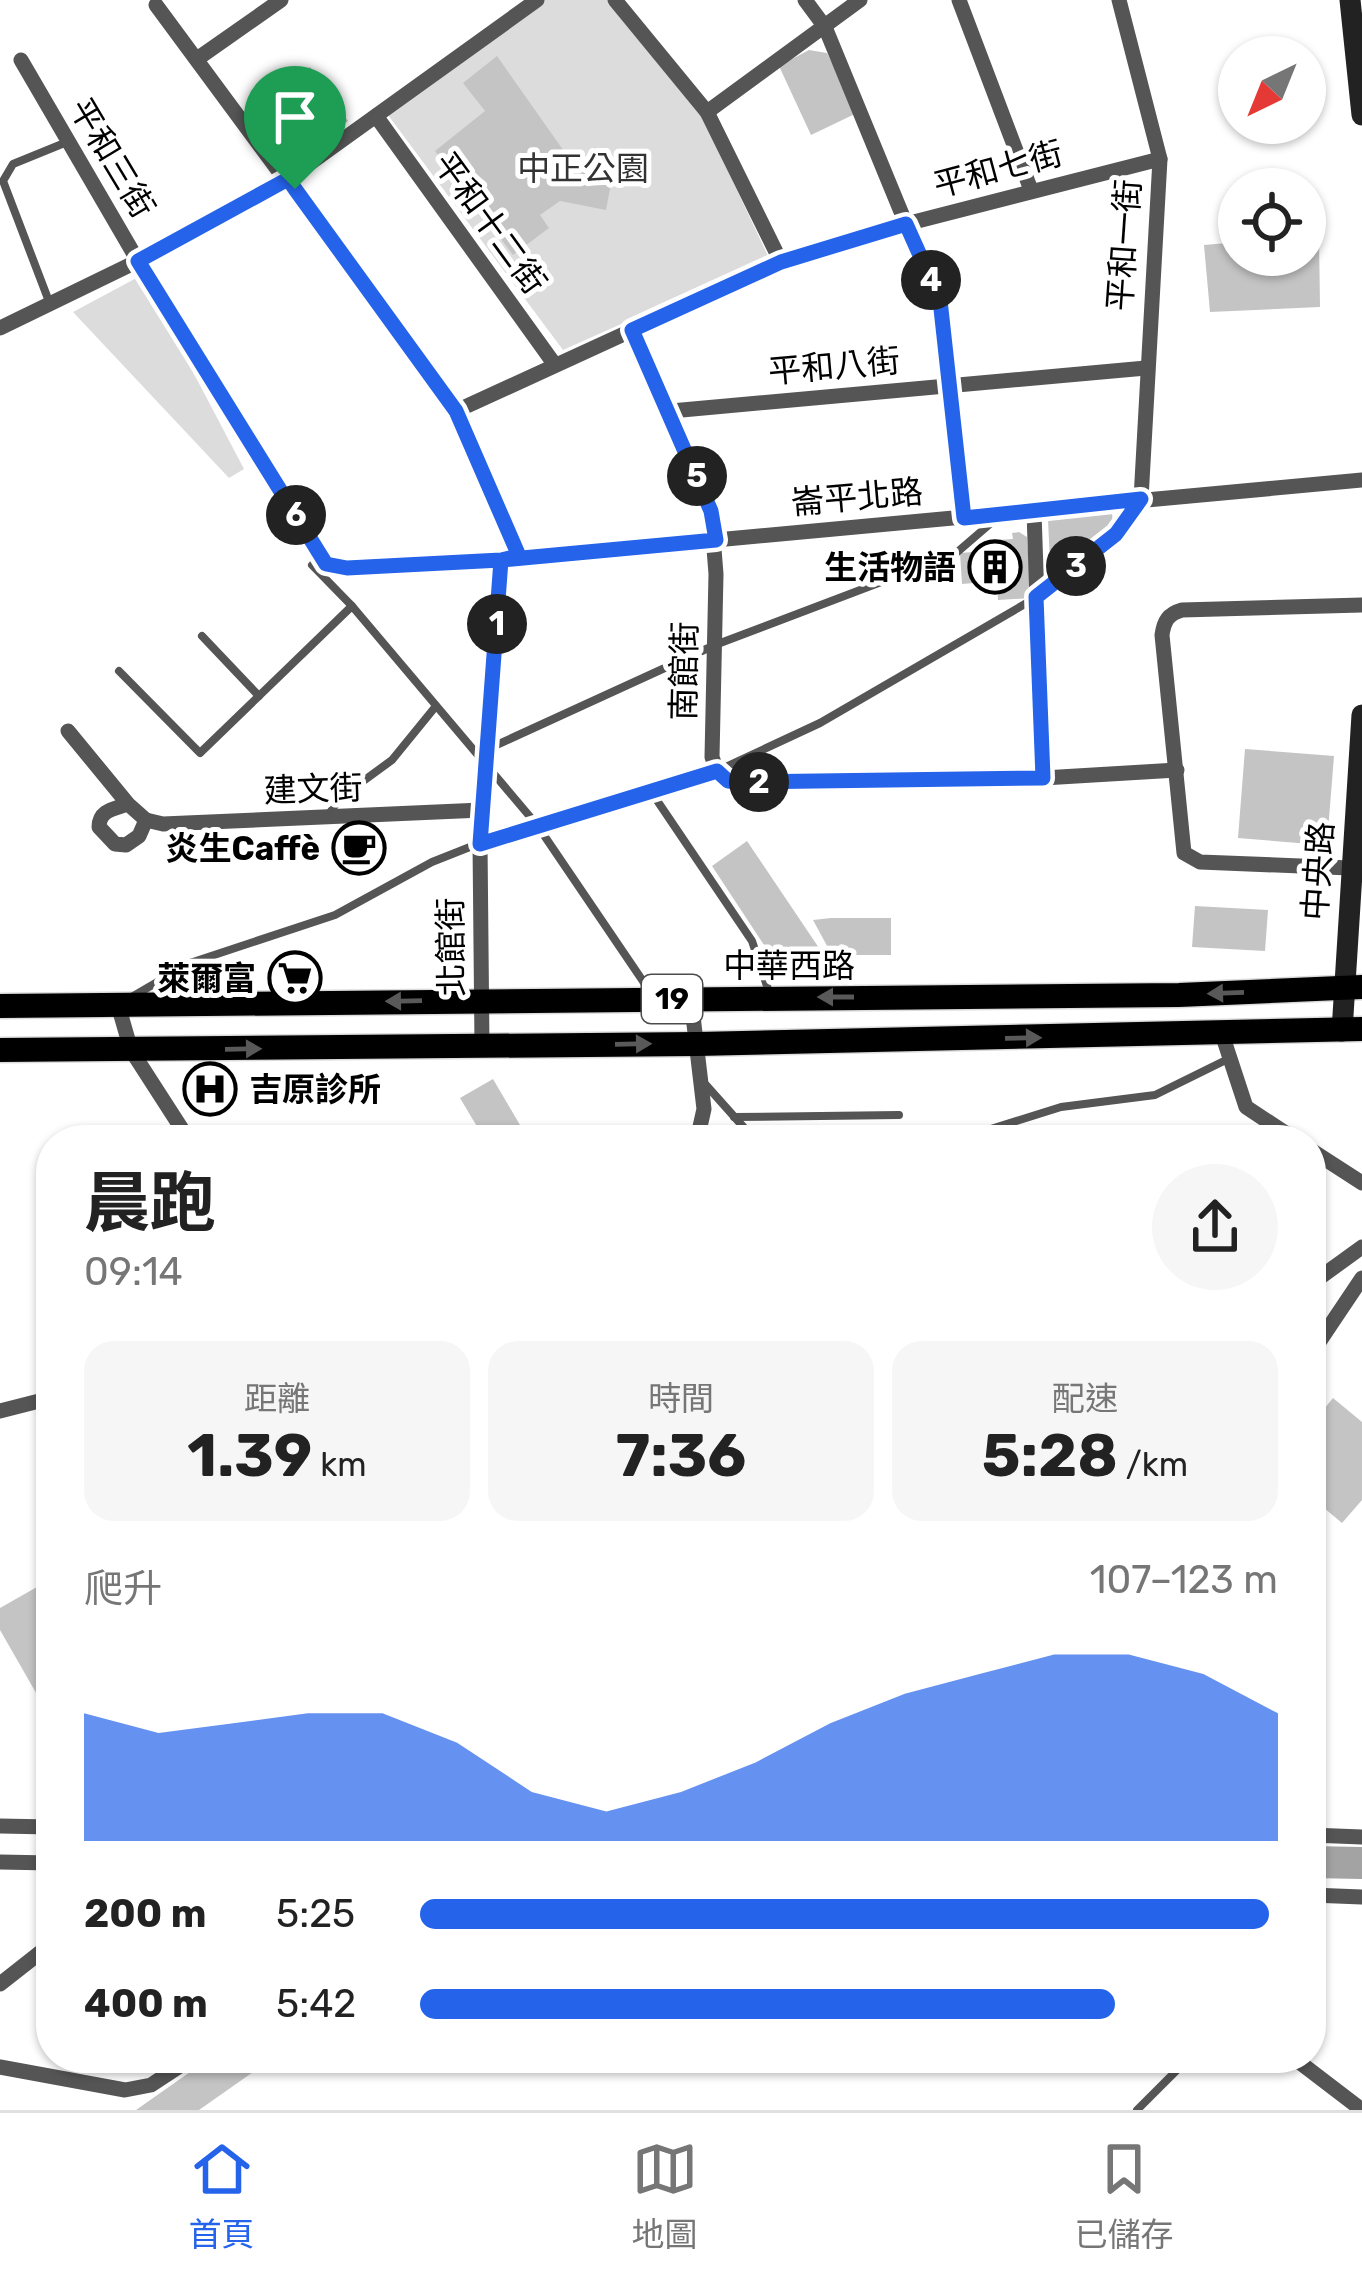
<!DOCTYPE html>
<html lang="zh-TW">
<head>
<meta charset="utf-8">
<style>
  :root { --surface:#fff; --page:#f6f6f6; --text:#222; --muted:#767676; --line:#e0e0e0; --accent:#2563eb }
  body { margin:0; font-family:Rubik,"Noto Sans TC",sans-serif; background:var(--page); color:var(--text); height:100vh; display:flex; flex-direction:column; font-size:45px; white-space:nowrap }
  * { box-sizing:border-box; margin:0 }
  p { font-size:39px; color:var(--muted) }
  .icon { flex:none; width:66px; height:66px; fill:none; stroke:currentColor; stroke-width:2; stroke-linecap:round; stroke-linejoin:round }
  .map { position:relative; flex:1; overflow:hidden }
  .drawer { position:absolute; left:36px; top:1125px; width:1290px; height:948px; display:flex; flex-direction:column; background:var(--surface); border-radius:48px; box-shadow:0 3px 9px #0004 }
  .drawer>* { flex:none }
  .needle { width:78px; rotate:223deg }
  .tools { position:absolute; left:1218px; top:36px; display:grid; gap:24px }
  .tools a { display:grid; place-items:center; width:108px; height:108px; border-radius:50%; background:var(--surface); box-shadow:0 3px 9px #0004; font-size:60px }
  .pin { position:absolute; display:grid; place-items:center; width:102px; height:102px; color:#fff; margin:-123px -51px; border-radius:50% 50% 50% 0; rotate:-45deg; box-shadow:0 0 12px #0007 }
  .pin .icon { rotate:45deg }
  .km { position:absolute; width:60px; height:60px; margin:-30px; border-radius:50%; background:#222; color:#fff; font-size:33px; line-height:60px; text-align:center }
  .round { display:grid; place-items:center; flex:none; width:126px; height:126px; border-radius:63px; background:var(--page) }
  .head { display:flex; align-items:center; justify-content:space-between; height:204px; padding:0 48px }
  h1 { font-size:66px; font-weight:700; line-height:90px }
  .figures { display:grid; grid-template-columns:repeat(3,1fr); gap:18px; height:204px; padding:12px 48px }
  .figures div { display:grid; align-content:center; border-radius:30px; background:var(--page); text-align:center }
  .figures b { font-size:60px; font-weight:700 }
  .figures small { font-size:33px; font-weight:400 }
  .figures p { font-size:33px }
  .chart { height:336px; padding:24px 48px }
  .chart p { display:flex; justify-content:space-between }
  .chart svg { width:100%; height:216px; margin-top:12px; fill:var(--accent); opacity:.7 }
  ul { padding:0 48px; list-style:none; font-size:39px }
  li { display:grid; grid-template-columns:192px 144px 1fr; align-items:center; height:90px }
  li i { height:30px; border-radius:15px; background:var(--accent) }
  .tabs { display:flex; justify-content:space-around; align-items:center; height:168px; border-top:3px solid var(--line); background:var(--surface); font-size:33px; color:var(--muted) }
  .tabs a { display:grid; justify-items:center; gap:6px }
  .tabs .on { color:var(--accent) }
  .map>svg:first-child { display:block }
  .green { fill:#dcdcdc }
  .water { fill:#a3a3a3 }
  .building { fill:#c4c4c4 }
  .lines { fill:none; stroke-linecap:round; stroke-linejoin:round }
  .primary-casing { stroke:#dbdbdb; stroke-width:27 }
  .lane { stroke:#555; stroke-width:8 }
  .street { stroke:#555; stroke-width:15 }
  .secondary { stroke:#222; stroke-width:21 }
  .primary { stroke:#000; stroke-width:24 }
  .oneway { fill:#595959 }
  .route-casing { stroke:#fff; stroke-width:24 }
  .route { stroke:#2563eb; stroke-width:15 }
  .labels { text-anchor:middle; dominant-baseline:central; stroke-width:10; stroke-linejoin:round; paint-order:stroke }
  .shield { fill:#fff; stroke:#4c4c4c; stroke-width:3 }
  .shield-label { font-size:30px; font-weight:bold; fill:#000 }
  .street-label { font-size:33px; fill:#000; stroke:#fff }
  .park-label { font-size:33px; fill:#333; stroke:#fff }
  .poi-label { font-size:33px; font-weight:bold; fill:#000; stroke:#fff; text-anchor:end }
</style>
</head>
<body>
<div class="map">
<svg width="1362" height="2110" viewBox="0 0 1362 2110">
  <rect width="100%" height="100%" fill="#fff"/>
  <g class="green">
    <polygon points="545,0 609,0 702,116 769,258 563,350 388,115"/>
    <polygon points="142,275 244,469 229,478 73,312"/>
  </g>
  <polygon class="water" points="1311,1846 1362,1847 1362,1879 1311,1878"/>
  <g class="building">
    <polygon points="809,50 827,53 857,113 811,135 779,66"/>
    <polygon points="497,56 573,164 613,173 606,210 560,201 540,215 549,228 513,255 435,151 485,111 463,83"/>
    <polygon points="310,67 348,121 336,129 298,76"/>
    <polygon points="1319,236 1320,307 1210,312 1204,245 1239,242 1239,255 1305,255 1305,237"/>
    <polygon points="1112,511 1113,530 1076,557 1050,562 1048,519"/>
    <polygon points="1019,532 1027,537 1031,598 998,600 997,581 962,584 960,553 999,550 998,540 1013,539 1012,533"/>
    <polygon points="1245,749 1334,756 1328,831 1323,838 1311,844 1238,838"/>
    <polygon points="747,841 819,948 766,948 712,866"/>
    <polygon points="1195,906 1268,910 1265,951 1192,947"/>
    <polygon points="831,918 891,918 891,955 832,955 813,920"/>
    <polygon points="493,1079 520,1125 493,1140 485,1140 460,1098"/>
    <polygon points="1333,1398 1362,1422 1362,1500 1342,1523 1311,1497 1311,1425"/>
    <polygon points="51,1579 51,1719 0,1630 0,1608"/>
    <polygon points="210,2058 273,2058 199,2110 136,2110"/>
  </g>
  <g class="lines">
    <g class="primary-casing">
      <g id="primary">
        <polyline points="0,1006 1179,995 1362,987"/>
        <polyline points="0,1050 697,1044 1362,1029"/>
      </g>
    </g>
    <g class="lane">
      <polyline points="906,226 940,300 964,518"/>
      <polyline points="50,304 3,181 13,164 67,142"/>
      <polyline points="312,565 352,606 537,825 651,993"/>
      <polyline points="202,636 259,696"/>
      <polyline points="119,671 200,753 352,606"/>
      <polyline points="490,748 715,645 955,554 998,517"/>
      <polyline points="652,793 752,941 769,992"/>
      <polyline points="329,814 340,798 392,760 436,706"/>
      <polyline points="130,998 190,963 335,915 432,862 480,843 717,771 820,723 1037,597 1116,534 1139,502"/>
      <polyline points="706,1085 755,1140"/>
      <polyline points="734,1117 899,1115"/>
      <polyline points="956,1140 1061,1107 1155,1095 1228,1059"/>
      <polyline points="1311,1510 1319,1516"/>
      <polyline points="1137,2110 1189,2058"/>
    </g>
    <g class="street">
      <polyline points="615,0 707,112 781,262"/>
      <polyline points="805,0 825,27 906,224"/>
      <polyline points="959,0 1031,190"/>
      <polyline points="1119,0 1160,159 1141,499"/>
      <polyline points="156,5 456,411 519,556"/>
      <polyline points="197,59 281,0"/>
      <polyline points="21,60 138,261 326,564 347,567 501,560 1362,480"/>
      <polyline points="707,112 860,0"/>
      <polyline points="376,116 555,365"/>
      <polyline points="0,328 138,261 288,179 537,0"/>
      <polyline points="632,330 711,511 716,574 712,757 717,771 728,781 1043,778 1177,770"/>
      <polyline points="456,411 781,262 906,224 1160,159"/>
      <polyline points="671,411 1146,368"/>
      <polyline points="1034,512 1043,778"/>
      <path d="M68,731L128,804L146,820L139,836L126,845L115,844L99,827C99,810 114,809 128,804"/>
      <polyline points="146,820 163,824 482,810"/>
      <path d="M1350,868L1200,862L1184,853L1162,635C1164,621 1168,614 1182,610L1362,605"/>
      <polyline points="691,999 704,1109 697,1140"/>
      <polyline points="118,1005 131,1050 189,1140"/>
      <polyline points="1222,1034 1246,1107 1296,1140"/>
      <polyline points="482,1046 480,843 501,560"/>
      <polyline points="1311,1150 1362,1183"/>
      <polyline points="1311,1284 1362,1247"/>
      <polyline points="1311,1354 1362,1278"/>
      <polyline points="0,1411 51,1398"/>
      <polyline points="0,1826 51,1827"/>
      <polyline points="1311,1835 1362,1837"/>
      <polyline points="0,1862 51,1863"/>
      <polyline points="1311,1895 1362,1897"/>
      <polyline points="0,1984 51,1944"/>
      <polyline points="1294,2058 1362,2110"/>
      <polyline points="0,2067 125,2090 151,2085 192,2058"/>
    </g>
    <g class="secondary">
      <polyline points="1350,0 1362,115"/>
      <polyline points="1342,1031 1362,715"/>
    </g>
    <use href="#primary" class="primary"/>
  </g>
  <defs><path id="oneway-solid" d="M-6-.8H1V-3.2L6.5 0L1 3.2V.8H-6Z" transform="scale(3)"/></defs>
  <g class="oneway">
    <use href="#oneway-solid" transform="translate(1226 993) rotate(178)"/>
    <use href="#oneway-solid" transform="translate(836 997) rotate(180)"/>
    <use href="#oneway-solid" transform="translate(404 1001) rotate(179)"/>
    <use href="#oneway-solid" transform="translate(1023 1038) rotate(-1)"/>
    <use href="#oneway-solid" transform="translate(633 1044) rotate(-1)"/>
    <use href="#oneway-solid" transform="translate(243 1049) rotate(-1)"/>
  </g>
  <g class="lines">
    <g class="route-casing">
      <polyline id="route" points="295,189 456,411 519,556 501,560 480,844 717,771 728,781 739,782 1043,778 1036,597 1116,534 1141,499 964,518 940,300 906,224 781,262 632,330 711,511 716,540 501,560 347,568 326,564 138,261 288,179 295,189"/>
    </g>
    <use href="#route" class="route"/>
  </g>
  <defs>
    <g id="building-ring" transform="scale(2.7)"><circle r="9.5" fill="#fff" stroke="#000" stroke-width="1.5"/><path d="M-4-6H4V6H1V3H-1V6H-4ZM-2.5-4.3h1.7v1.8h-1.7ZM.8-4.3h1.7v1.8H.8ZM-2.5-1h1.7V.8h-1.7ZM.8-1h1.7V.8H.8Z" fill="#000"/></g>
    <g id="cafe-ring" transform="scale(2.7)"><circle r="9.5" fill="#fff" stroke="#000" stroke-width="1.5"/><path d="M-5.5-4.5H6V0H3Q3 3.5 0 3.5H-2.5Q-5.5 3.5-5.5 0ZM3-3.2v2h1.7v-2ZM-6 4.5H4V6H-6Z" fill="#000"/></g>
    <g id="supermarket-ring" transform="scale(2.7)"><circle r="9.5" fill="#fff" stroke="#000" stroke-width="1.5"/><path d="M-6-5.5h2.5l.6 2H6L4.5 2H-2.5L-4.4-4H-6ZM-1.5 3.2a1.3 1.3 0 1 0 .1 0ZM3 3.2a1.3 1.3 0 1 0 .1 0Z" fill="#000"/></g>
    <g id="hospital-ring" transform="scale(2.7)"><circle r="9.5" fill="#fff" stroke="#000" stroke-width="1.5"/><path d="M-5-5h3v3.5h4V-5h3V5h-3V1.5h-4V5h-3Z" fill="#000"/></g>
  </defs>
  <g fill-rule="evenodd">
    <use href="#building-ring" x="995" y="567"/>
    <use href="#cafe-ring" x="359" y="848"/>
    <use href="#supermarket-ring" x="295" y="978"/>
    <use href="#hospital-ring" x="210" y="1089"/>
  </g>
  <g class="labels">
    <rect class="shield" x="642" y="975" width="60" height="48" rx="9"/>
    <g class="shield-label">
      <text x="672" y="999">19</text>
    </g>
    <g class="street-label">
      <text transform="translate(112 158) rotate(59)">平和三街</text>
      <text transform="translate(998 169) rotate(-15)">平和七街</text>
      <text transform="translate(490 223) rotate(54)">平和十二街</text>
      <text transform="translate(1124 245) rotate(-86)">平和一街</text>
      <text transform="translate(834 366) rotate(-5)">平和八街</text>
      <text transform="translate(857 497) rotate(-5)">崙平北路</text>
      <text transform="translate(684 671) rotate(-89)">南館街</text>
      <text transform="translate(313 789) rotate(-2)">建文街</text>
      <text transform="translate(1318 871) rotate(-86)">中央路</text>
      <text transform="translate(451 947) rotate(-91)">北館街</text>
      <text x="789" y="965">中華西路</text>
    </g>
    <g class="park-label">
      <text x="583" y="168">中正公園</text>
    </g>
    <g class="poi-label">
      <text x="956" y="567">生活物語</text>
      <text x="320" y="848">炎生Caffè</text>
      <text x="256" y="978">萊爾富</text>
      <text x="249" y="1089" text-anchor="start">吉原診所</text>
    </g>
  </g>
</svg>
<div class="tools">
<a><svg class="needle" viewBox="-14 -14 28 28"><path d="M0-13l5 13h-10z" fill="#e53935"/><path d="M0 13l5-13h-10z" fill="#767676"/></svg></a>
<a><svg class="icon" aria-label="locate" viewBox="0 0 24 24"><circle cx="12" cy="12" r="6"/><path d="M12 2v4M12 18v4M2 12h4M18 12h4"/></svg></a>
</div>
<div class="pin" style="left:295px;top:189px;background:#1e9e55"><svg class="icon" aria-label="arrive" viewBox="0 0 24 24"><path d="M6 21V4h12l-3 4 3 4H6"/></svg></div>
<b class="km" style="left:497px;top:624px">1</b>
<b class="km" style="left:759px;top:782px">2</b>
<b class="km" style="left:1076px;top:566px">3</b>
<b class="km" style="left:931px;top:280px">4</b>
<b class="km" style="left:697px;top:476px">5</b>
<b class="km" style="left:296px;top:515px">6</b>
<section class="drawer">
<div class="head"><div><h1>晨跑</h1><p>09:14</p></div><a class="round"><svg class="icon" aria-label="share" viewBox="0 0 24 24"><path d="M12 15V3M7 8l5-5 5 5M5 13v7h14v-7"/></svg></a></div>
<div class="figures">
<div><p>距離</p><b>1.39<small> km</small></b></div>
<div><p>時間</p><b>7:36</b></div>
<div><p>配速</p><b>5:28<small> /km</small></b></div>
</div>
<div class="chart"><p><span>爬升</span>107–123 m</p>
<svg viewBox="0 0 160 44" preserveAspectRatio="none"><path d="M0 44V18L10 22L20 20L30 18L40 18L50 24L60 34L70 38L80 34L90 28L100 20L110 14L120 10L130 6L140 6L150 10L160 18V44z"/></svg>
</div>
<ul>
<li><b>200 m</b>5:25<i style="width:99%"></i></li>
<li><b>400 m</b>5:42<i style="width:81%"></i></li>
</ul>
</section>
</div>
<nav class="tabs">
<a class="on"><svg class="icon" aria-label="home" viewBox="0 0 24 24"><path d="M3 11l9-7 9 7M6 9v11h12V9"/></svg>首頁</a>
<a><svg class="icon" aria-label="map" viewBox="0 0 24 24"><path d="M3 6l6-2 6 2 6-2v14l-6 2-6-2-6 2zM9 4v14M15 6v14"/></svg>地圖</a>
<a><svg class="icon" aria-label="saved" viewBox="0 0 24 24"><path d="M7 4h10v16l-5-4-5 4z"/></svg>已儲存</a>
</nav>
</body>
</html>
